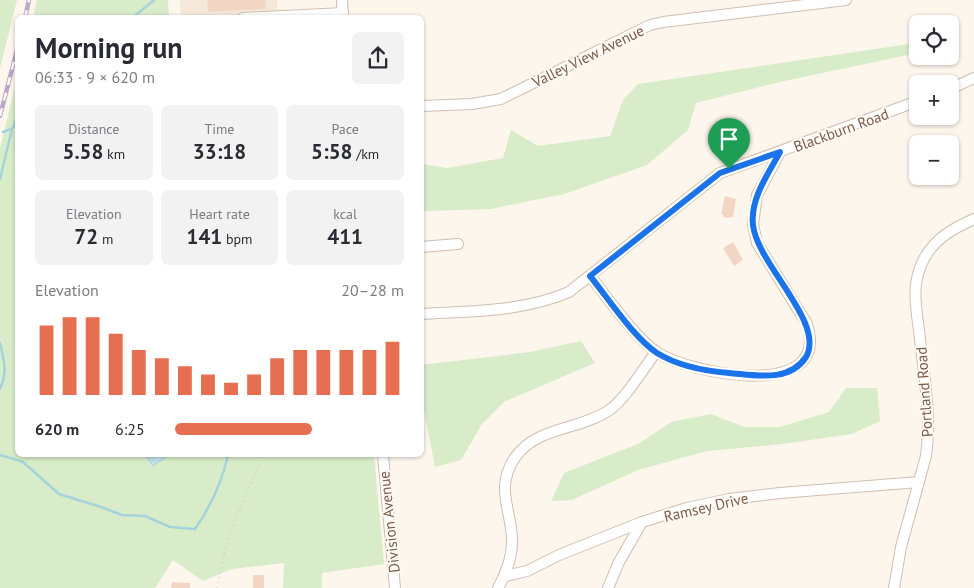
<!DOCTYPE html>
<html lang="en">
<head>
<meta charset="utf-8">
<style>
  :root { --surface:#fff; --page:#f2f2f3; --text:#2b2b33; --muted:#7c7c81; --accent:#e76f51 }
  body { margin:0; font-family:"PT Sans",sans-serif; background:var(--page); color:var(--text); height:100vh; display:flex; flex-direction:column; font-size:19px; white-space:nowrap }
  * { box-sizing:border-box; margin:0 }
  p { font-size:16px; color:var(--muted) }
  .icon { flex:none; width:28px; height:28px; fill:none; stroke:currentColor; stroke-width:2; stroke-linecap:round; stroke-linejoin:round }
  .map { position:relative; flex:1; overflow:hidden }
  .panel { position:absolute; left:15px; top:15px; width:409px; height:442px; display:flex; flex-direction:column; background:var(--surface); border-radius:8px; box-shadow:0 1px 4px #0004 }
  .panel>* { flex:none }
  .tools { position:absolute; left:909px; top:15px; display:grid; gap:10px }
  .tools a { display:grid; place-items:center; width:50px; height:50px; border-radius:8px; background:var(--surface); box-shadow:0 1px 4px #0004; font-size:25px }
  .pin { position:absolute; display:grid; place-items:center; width:42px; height:42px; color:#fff; margin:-51px -21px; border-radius:50% 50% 50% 0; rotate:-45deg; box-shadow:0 0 5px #0007 }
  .pin .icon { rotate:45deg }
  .round { display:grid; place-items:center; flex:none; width:52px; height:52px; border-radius:8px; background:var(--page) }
  .headline { display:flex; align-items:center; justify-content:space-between; height:85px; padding:0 20px }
  h1 { font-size:28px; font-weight:700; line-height:38px }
  .figures { display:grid; grid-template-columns:repeat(3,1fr); gap:8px; height:85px; padding:5px 20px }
  .figures div { display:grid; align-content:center; border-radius:8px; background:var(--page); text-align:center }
  .figures b { font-size:21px; font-weight:700 }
  .figures small { font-size:14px; font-weight:400 }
  .figures p { font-size:14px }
  .chart { height:140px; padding:10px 20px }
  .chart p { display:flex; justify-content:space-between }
  .chart svg { width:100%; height:90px; margin-top:5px; stroke:var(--accent); stroke-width:6 }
  ul { padding:0 20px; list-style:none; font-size:16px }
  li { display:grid; grid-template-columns:80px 60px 1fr; align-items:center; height:38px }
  li i { height:12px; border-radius:6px; background:var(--accent) }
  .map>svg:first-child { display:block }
  .residential { fill:#f5e8da }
  .green { fill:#d8ecc9 }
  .water { fill:#bfe3e8; stroke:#a5d3da }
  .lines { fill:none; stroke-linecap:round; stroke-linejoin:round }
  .stream { stroke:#a5d3da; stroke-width:2.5 }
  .building { fill:#f3d5c3 }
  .minor-casing { stroke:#d1beb0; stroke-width:12 }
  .path { stroke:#d9b8a5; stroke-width:1; stroke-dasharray:1 4; stroke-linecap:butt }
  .minor { stroke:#fff; stroke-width:10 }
  .rail-casing { stroke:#b9a8c9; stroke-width:4.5 }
  .rail { stroke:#fffaf3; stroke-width:2.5; stroke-dasharray:8; stroke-linecap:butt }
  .route-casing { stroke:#fff; stroke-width:10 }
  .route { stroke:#1a73e8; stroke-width:6 }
  .labels { text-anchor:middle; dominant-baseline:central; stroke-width:4; stroke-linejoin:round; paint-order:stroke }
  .street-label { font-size:15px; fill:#7a5c4d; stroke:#fffaf3 }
</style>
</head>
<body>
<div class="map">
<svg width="974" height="588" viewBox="0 0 974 588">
  <rect width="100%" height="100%" fill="#fdf6ec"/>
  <polygon class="residential" points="180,0 277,0 277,13 328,17 181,17"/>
  <g class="green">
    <polygon points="0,0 17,0 0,68"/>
    <polygon points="37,0 168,0 169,17 33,17"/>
    <polygon points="909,44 908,55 784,81 696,103 688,130 647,165 564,194 491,209 424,211 421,202 421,164 447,168 503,158 511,130 538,146 610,136 623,100 638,84"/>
    <polygon points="17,78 18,455 374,455 384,564 322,573 322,588 283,588 284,563 232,569 203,581 173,560 155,588 0,588 0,148"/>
    <polygon points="581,341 595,363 504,402 482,424 461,460 435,467 421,395 421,365 530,352"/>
    <polygon points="846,388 877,388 880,421 852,434 783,444 707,451 638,470 572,500 551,501 564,473 640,443 671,422 711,414 744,427 780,427 829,412"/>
  </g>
  <polygon class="water" points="145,455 169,455 153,466"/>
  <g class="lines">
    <g class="stream">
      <polyline points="132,18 154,0"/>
      <polyline points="3,132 11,129"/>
      <polyline points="0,179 12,129 18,116"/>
      <path d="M0,343C4,361 8,372 0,389"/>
      <path d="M0,455L23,462L59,494L101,507L122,515L145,516L170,527L195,529C211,506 222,482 228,455"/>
    </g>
  </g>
  <g class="building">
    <polygon points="207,0 265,0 266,9 208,12"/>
    <polygon points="725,196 736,199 733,217 729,217 729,218 723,217 723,214 721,214"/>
    <polygon points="733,242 743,260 734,266 723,248"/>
    <rect x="253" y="575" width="11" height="13"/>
    <polygon points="172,582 190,583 190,588 171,588"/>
  </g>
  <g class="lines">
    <g class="minor-casing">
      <g id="minor">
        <polyline points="342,0 343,18"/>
        <polyline points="243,18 343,13"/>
        <polyline points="950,89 974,78"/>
        <polyline points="421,106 472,104 501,99 650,25 663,22 846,0"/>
        <polyline points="421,247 458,244"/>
        <path d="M590,276C608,298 636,339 658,353C692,374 832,402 807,324L757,243L753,224L757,195L780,152"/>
        <path d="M421,314C472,311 522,312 569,292L720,173L918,101"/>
        <polyline points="383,455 395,588"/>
        <polyline points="505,576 527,571 559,555 642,522 687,508 729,499 780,493 919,482"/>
        <path d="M498,588C507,572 513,555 512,537C510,508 496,487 514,459C536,426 577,431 608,411C625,400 643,369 656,352"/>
        <polyline points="608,588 619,562 642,522"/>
        <path d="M894,588L901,547L926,456C932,415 923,371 919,330C917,315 914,299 916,284C918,270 924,256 933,246C944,233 959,226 974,219"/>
      </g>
    </g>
    <polyline class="path" points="217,588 227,542 245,495 265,455"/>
    <use href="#minor" class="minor"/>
    <g class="rail-casing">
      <g id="rail">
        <polyline points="25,18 29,0"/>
        <polyline points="0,116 18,46"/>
      </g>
    </g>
    <use href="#rail" class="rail"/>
  </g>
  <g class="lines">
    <g class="route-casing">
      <path id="route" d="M780,152C768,174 750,199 753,225C757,264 826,323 806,357C789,383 755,375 729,373C704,371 678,366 657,353C634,338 608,298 590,276L720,173Z"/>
    </g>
    <use href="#route" class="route"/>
  </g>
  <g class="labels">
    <g class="street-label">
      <text transform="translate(588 56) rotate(-26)">Valley View Avenue</text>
      <text transform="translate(841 130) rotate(-20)">Blackburn Road</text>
      <text transform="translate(924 392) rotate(-94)">Portland Road</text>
      <text transform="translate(706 507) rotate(-13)">Ramsey Drive</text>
      <text transform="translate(389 522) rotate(-96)">Division Avenue</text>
    </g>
  </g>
</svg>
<div class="tools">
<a><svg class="icon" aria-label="locate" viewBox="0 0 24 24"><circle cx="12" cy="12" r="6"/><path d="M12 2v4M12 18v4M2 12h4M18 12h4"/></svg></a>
<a>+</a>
<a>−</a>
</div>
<div class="pin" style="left:729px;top:169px;background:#1e9e55"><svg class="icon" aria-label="arrive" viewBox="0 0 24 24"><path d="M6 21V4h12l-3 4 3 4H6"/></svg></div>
<section class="panel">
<div class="headline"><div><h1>Morning run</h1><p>06:33 · 9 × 620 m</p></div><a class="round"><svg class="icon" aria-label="share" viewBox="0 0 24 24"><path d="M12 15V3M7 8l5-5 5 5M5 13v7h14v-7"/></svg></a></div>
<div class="figures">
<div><p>Distance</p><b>5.58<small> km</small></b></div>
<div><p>Time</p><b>33:18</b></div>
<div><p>Pace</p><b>5:58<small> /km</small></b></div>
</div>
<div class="figures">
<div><p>Elevation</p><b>72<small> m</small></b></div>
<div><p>Heart rate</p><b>141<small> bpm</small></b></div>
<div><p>kcal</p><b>411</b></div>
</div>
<div class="chart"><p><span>Elevation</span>20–28 m</p>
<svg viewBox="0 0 160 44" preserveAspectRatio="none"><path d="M5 44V10M15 44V6M25 44V6M35 44V14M45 44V22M55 44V26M65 44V30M75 44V34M85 44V38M95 44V34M105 44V26M115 44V22M125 44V22M135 44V22M145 44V22M155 44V18"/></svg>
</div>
<ul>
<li><b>620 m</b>6:25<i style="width:60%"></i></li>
</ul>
</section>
</div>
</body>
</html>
